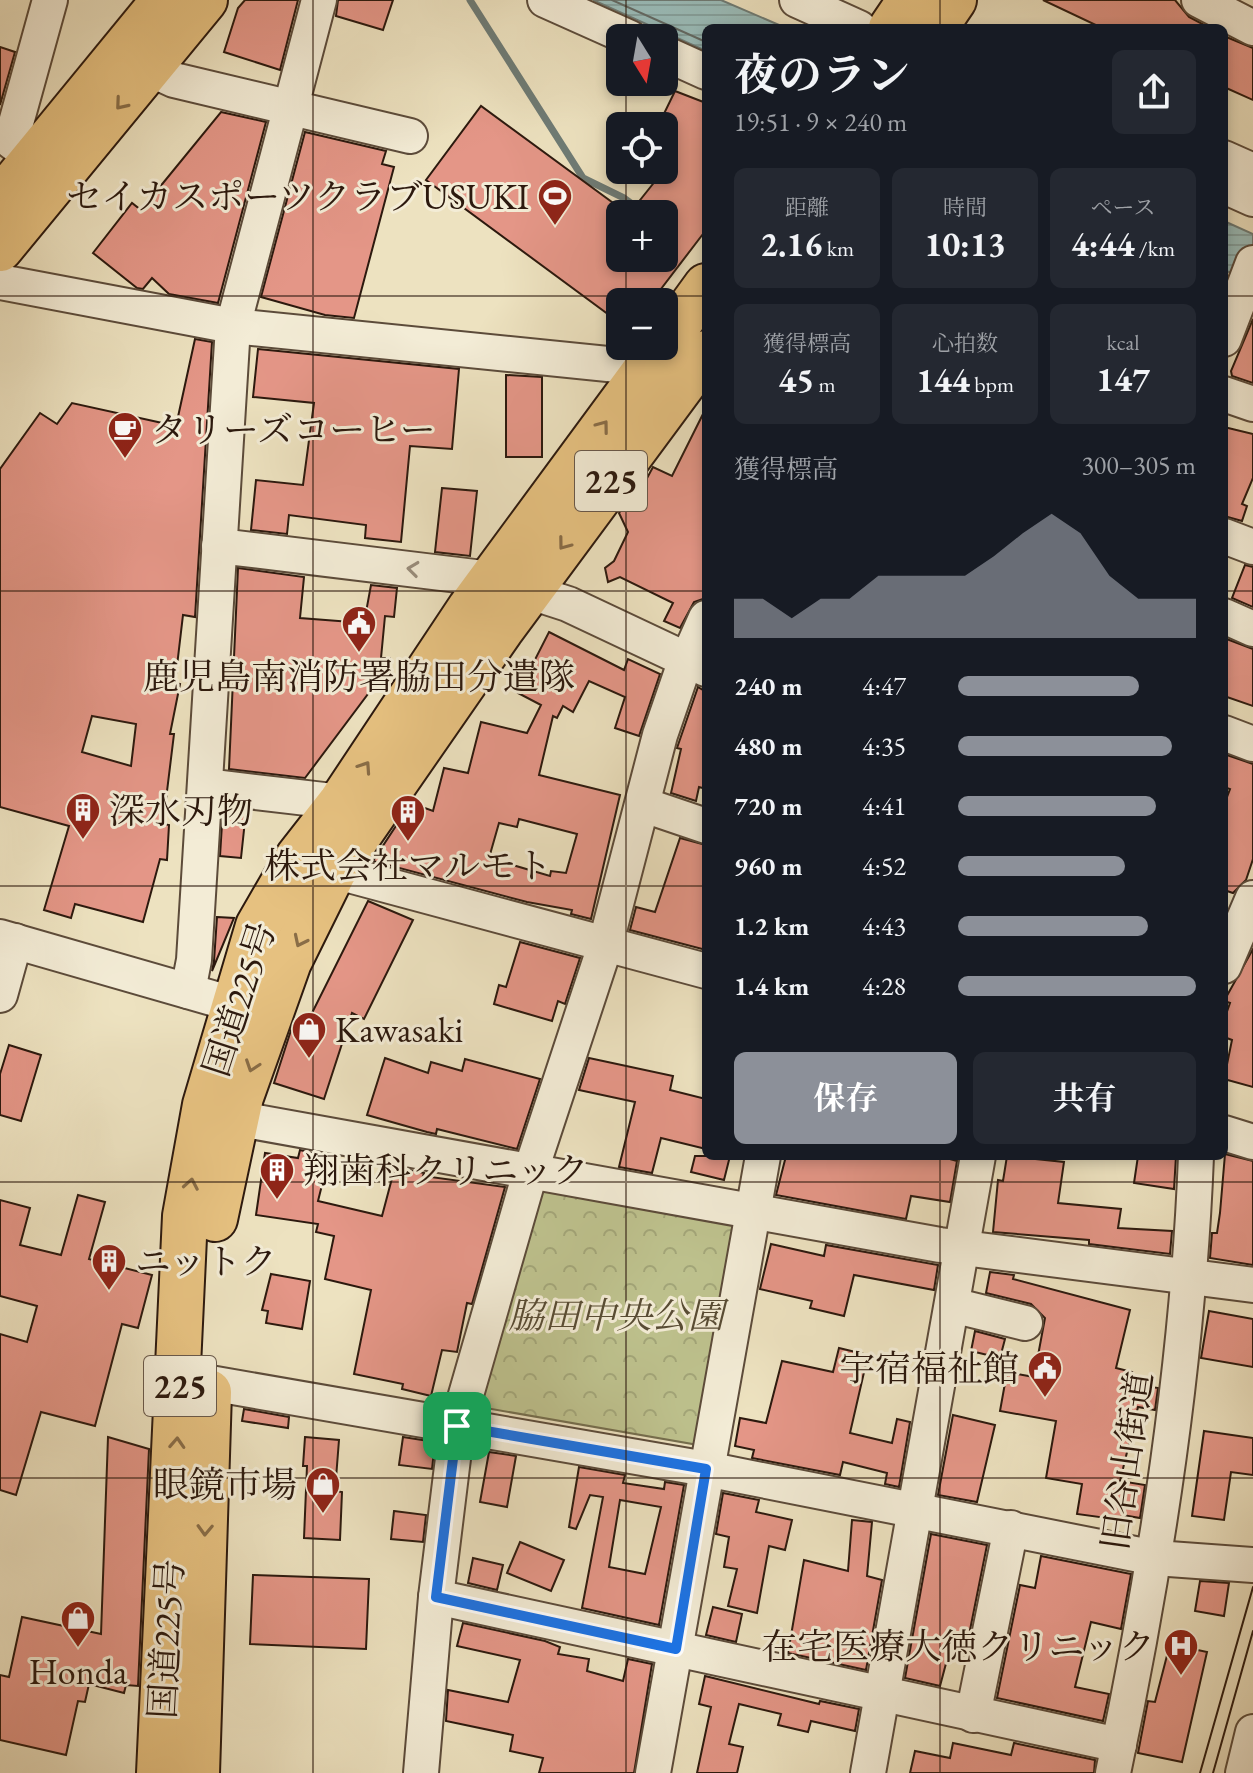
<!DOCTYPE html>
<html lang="ja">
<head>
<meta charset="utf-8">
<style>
  :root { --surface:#171b24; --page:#242831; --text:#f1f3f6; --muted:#9ea1a6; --accent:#8c9099 }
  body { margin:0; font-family:"EB Garamond","Noto Serif JP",serif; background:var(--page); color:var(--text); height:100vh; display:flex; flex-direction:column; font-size:30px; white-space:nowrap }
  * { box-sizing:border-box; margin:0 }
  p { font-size:26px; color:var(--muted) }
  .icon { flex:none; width:44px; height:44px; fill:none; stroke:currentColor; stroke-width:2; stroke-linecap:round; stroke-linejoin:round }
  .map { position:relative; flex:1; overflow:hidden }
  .drawer { position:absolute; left:702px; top:24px; width:526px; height:1136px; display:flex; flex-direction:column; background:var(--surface); border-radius:12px; box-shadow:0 4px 12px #0003 }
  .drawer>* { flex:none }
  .needle { width:52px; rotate:169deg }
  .buttons { position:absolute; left:606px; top:24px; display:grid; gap:16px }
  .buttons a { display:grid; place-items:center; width:72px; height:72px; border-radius:12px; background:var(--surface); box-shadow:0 4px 12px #0003; font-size:40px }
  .pin { position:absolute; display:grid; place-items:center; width:68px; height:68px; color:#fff; margin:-34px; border-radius:16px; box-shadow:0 4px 12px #0006 }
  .round { display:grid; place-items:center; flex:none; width:84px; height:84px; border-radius:12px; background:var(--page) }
  .summary { display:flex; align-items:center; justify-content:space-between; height:136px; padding:0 32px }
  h1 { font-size:44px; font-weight:700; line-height:60px }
  .stats { display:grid; grid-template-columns:repeat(3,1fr); gap:12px; height:136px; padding:8px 32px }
  .stats div { display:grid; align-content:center; border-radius:12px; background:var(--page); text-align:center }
  .stats b { font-size:34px; font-weight:700 }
  .stats small { font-size:22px; font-weight:400 }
  .stats p { font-size:22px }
  .chart { height:224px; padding:16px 32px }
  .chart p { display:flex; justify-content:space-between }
  .chart svg { width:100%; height:144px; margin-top:8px; fill:var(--accent); opacity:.7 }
  .button { display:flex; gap:16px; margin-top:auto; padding:16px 32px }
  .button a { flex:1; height:92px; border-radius:12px; background:var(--accent); color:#fff; font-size:32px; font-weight:700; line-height:92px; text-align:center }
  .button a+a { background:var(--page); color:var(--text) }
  ul { padding:0 32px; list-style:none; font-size:26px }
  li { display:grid; grid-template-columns:128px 96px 1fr; align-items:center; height:60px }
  li i { height:20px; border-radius:10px; background:var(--accent) }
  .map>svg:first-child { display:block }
  .park { fill:url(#park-crowns); stroke:#756e4e; stroke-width:2 }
  .water { fill:url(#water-rules); stroke:#6e7b75; stroke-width:2 }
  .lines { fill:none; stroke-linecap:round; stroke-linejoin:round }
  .shore { stroke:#636a64; stroke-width:2 }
  .stream { stroke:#6e7b75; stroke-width:7 }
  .building { fill:#e49687; stroke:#2c190e; stroke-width:2; fill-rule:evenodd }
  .minor-casing { stroke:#5c4b3a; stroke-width:38 }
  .major-casing { stroke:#2c190e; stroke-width:48 }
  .highway-casing { stroke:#2c190e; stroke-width:48 }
  .minor { stroke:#f3ecd6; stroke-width:34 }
  .major { stroke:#e6c180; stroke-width:44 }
  .highway { stroke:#e6c180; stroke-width:44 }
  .tram { stroke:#2c190e; stroke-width:2 }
  .oneway { stroke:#896d47 }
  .oneway2 { stroke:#998d7c }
  .route-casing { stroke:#fff; stroke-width:16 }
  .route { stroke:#1a73e8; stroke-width:10 }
  .grid { fill:none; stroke:#2c190e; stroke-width:2; stroke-opacity:0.55 }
  .labels { text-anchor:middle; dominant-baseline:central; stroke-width:6; stroke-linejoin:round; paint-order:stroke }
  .shield { fill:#f3ecd6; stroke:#68584a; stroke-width:2 }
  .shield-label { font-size:34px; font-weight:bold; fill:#2c190e }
  .poi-label { font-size:36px; fill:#2c190e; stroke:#f3ecd6; text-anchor:start }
  .street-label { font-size:36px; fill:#2c190e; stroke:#f3ecd6 }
  .park-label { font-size:36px; font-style:italic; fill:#584c34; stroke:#f3ecd6 }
</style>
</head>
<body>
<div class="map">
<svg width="1253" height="1773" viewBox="0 0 1253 1773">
  <defs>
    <pattern id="park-crowns" width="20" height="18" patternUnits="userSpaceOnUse" patternTransform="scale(2)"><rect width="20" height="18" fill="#bec28e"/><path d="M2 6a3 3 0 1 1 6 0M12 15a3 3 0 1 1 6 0" fill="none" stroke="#a3a679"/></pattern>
    <pattern id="water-rules" width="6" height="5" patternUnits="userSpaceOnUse" patternTransform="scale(2)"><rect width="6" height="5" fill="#9abcb9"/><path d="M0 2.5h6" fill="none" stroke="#85a19e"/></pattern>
  </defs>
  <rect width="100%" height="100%" fill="#ede2c0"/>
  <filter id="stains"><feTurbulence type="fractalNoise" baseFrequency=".0025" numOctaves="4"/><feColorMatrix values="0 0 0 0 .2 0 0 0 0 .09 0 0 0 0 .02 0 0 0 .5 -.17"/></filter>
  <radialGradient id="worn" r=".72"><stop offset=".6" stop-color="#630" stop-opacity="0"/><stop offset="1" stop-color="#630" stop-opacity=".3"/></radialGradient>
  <polygon class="park" points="544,1187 731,1219 741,1229 704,1446 480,1407 534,1192"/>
  <g class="water">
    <polygon points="593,0 721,0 786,28 706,28 706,51"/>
    <polygon points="1224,221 1253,234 1253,282 1224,270"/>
  </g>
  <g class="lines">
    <polyline class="shore" points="612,0 706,42"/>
    <polyline class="stream" points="470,0 583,178 624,198 646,214"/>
  </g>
  <g class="building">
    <polygon points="245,0 298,0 280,70 224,52 238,8"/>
    <polygon points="338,0 393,0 383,30 336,16"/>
    <polygon points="1043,0 1175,0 1189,17 1210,28 1102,28"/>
    <polygon points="1224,36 1253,48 1253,100 1224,87"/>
    <polygon points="0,47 15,52 0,105"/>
    <polygon points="675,91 706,103 706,230 651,302 620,302 620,323 426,180 481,106 620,208 620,258 664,258 664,214 629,214 664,170 664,126 658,126"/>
    <polygon points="221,112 266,122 218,303 169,294 152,278 143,289 137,288 93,253 132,203 141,210"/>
    <polygon points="305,132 386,151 382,164 394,167 354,318 325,315 261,297"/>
    <polygon points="1253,319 1253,383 1232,376 1231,371"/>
    <path d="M195,339L212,342L195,617L183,615L175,683L180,684L170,734H174L163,824L169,825L167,860L160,859L143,922L75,904L71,918L44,910L69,826L0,807V469L40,413L57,424L72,403L176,426ZM92,716L136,724L131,766L82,752Z"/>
    <polygon points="258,349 459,369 452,449 410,446 401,542 365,538 366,525 289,515 287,534 251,530 256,480 303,485 314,403 253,397"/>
    <polygon points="506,375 542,377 542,457 506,457"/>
    <polygon points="706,408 706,598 694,602 680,628 664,621 673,603 620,577 608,582 605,568 614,561 628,532 619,513 625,505 631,508 653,467 672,476"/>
    <polygon points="1224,427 1253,434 1253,478 1242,504 1247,506 1242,521 1224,516"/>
    <polygon points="442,488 477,491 470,556 435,552"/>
    <polygon points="1245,565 1253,567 1253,607 1232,598"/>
    <polygon points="238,568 304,577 300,618 364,623 371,585 397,588 394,617 385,616 381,658 390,658 388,686 374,686 305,778 229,769"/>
    <path d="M549,632L624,670L628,659L660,674L639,736L615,728L625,697L589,681L573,712L563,706L557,718L553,716L539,775L620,795L591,919L571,914L572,910L527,902L373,861L411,803L433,811L444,768L468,773L481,722L527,733L541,705L518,693ZM519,819L577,834L566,873L551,871L550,876L489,858L499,823L517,827Z"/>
    <polygon points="1224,638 1253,649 1253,706 1224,696"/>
    <polygon points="698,687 706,692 706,789 699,787 696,801 671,793 681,749 677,748"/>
    <polygon points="1224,754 1253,764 1253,859 1246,880 1233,893 1224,890 1224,805 1230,789 1224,787"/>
    <polygon points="223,808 246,811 241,858 220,856"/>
    <polygon points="680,838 706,845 706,950 630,930 636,907 655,912"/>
    <polygon points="368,901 413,920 364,1019 352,1013 324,1099 274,1083 294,1021 306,1025"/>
    <polygon points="217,917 234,918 212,971 214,961"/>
    <polygon points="520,942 580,958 565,1004 558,1001 552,1021 494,1004 499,985 506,987"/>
    <polygon points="1253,949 1253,1087 1224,1079 1232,1040 1224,1037 1224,1020 1230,1003 1224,1001"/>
    <polygon points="9,1045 41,1055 21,1121 0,1115 0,1074"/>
    <polygon points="385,1058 428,1073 431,1062 462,1071 465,1059 540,1079 517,1149 437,1129 436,1134 427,1132 367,1115"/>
    <polygon points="589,1058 673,1076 670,1090 706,1099 706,1149 661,1138 652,1173 619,1167 635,1102 579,1090"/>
    <polygon points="300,1150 329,1157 318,1201 382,1216 395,1167 424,1173 423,1176 505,1187 472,1304 467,1303 457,1352 442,1350 431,1396 402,1389 403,1384 354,1374 371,1290 325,1279 334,1236 316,1232 318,1224 256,1215 265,1153 298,1158"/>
    <polygon points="1225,1154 1253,1161 1253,1265 1210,1258 1212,1233 1217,1233 1220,1213"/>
    <polygon points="695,1156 730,1156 724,1180 691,1172"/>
    <polygon points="786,1156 939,1156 957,1161 950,1202 911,1196 906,1219 776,1195"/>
    <polygon points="1007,1156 1064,1162 1058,1203 1121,1209 1118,1228 1172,1231 1170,1254 1089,1244 1089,1240 993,1232 998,1180 1003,1181"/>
    <polygon points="1138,1156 1176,1156 1174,1189 1134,1183"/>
    <polygon points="78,1195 105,1202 89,1259 152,1275 138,1328 122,1324 95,1426 41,1412 16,1495 0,1490 0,1334 27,1342 37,1306 0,1296 0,1200 30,1208 20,1245 61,1255"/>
    <polygon points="771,1244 824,1256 826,1245 938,1265 934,1290 854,1275 844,1316 810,1308 812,1301 760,1289"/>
    <polygon points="990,1272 1014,1275 1013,1279 1130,1310 1116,1368 1132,1372 1129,1383 1158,1388 1155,1410 1138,1407 1120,1481 1145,1485 1140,1518 1122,1515 1121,1520 1077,1514 1082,1484 1046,1478 1056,1421 1000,1411 1007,1372 1034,1377 1045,1318 1031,1304 986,1293"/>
    <polygon points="271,1274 310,1281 302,1329 266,1323 268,1311 262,1310"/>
    <polygon points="1209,1311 1253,1319 1253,1367 1201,1358"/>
    <polygon points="975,1331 1005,1339 1000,1358 971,1351"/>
    <polygon points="839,1348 868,1355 850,1433 892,1443 897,1419 910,1422 899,1487 885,1484 887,1473 843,1462 840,1475 752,1458 754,1450 735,1446 740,1418 766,1423 782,1361 833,1372"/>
    <polygon points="244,1409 289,1417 288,1428 242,1421"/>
    <polygon points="953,1415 995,1425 977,1502 938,1495"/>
    <polygon points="1204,1431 1253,1438 1253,1475 1231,1472 1224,1520 1192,1516"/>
    <polygon points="108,1437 149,1449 138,1686 126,1685 124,1693 89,1684 85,1702 78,1701 66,1755 0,1740 0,1675 9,1677 22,1617 101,1634"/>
    <polygon points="305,1437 339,1440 335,1491 342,1492 340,1540 304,1538 307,1466 303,1466"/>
    <polygon points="403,1437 435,1442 432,1469 399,1465"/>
    <polygon points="489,1452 516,1456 507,1507 480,1502"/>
    <path d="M579,1467L625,1475L623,1483L664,1489L665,1482L684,1485L659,1625L582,1608L603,1497L590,1495L576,1529L569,1527ZM620,1500L661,1507L645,1574L609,1567Z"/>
    <polygon points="723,1493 759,1500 756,1512 792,1520 785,1550 769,1546 757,1613 728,1606 737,1569 724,1567 729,1537 716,1534"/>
    <polygon points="394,1511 426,1515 423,1542 391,1539"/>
    <polygon points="852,1520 872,1522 867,1576 882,1580 866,1670 788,1653 804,1560 848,1571"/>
    <polygon points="931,1534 987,1545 964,1660 948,1656 940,1686 905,1678"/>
    <polygon points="520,1542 564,1560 551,1591 507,1573"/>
    <polygon points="1041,1556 1131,1574 1121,1629 1091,1622 1075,1687 1109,1694 1103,1721 997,1698 1020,1585 1035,1588"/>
    <polygon points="473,1558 503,1565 497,1590 468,1583"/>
    <polygon points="253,1575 369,1579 366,1649 250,1644"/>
    <polygon points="1200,1581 1229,1583 1224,1616 1195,1611"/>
    <polygon points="713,1607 742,1614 736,1642 706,1635"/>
    <polygon points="463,1623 545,1641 560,1647 558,1654 589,1659 587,1671 623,1681 628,1659 652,1664 634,1773 539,1773 543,1758 510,1751 513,1735 446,1721 448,1690 508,1702 520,1660 457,1646"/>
    <polygon points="1170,1644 1207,1652 1182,1762 1138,1753 1148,1701 1155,1702"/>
    <polygon points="705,1676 819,1704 820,1701 859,1709 855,1731 811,1721 808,1732 778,1725 781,1714 739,1704 729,1744 743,1747 737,1773 697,1773 711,1707 699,1704"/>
    <polygon points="953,1743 1011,1755 1014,1743 1095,1760 1094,1773 910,1773 915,1751 950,1758"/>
  </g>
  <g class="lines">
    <g class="minor-casing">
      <g id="minor">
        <polyline points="545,0 630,38"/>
        <polyline points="797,0 859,28"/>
        <polyline points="1199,0 1253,28"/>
        <polyline points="664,53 706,72"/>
        <polyline points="150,69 174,80 410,136"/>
        <polyline points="33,158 11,141 50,0"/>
        <polyline points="1224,158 1253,171"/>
        <polyline points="1224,186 1253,199"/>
        <polyline points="0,282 233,326 647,368"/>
        <polyline points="1224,339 1253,263"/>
        <polyline points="1224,394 1253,404"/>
        <polyline points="1224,536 1253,547"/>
        <polyline points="219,546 491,579 568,604 706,669"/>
        <polyline points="1224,616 1253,629"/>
        <polyline points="1224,733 1253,744"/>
        <polyline points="205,786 341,802"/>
        <polyline points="644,805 706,826"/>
        <polyline points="334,871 706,971"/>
        <polyline points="0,937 257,1011"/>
        <polyline points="1224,966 1253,898"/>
        <polyline points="188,991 194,960 233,326 319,0"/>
        <polyline points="0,995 15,941"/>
        <polyline points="234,1118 940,1245 1253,1285"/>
        <polyline points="1224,1133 1253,1142"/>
        <polyline points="952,1305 1025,1323"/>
        <polyline points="210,1383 706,1469 1155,1558 1253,1565"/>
        <polyline points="436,1597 1119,1745"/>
        <polyline points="973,1715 1011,1528"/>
        <polyline points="421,1773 436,1597 457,1426 530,1173 605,946 660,735 681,674 706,618"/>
        <polyline points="653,1773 763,1156"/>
        <polyline points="868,1773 978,1156"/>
        <path d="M1113,1773C1156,1570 1188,1364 1196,1156"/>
        <polyline points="1243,1773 1253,1732"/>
      </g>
    </g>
    <g class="major-casing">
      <g id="major">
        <polyline points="0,200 164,0"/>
        <polyline points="0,249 205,0"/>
      </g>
    </g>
    <g class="highway-casing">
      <g id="highway">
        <polyline points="891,28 910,0"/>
        <polyline points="935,28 954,0"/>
        <polyline points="664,344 706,286"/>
        <polyline points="215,1219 241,1097 289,962 334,871 501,630 706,353"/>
        <polyline points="159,1773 185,1216 205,1105 258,926 298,857 341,802 470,608 663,346"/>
        <polyline points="197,1773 209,1392"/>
      </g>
    </g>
    <use href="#minor" class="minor"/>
    <use href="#major" class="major"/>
    <use href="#highway" class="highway"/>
    <g class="tram">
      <polyline points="1200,1773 1253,1587"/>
      <polyline points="1213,1773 1253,1631"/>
    </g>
  </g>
  <defs><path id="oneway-chevron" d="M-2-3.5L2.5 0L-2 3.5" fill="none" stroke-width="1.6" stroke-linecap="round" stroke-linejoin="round" transform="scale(2)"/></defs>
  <g class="oneway">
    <use href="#oneway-chevron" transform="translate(121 104) rotate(130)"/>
    <use href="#oneway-chevron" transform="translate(603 426) rotate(-53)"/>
    <use href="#oneway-chevron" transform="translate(564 544) rotate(127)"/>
    <use href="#oneway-chevron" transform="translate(365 767) rotate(-56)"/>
    <use href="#oneway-chevron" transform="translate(300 941) rotate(116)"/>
    <use href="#oneway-chevron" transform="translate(252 1066) rotate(109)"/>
    <use href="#oneway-chevron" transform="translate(191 1184) rotate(-80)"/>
    <use href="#oneway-chevron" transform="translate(177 1443) rotate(-87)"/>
    <use href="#oneway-chevron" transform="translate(205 1530) rotate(92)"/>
  </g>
  <use class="oneway2" href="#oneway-chevron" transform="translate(413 569) rotate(-173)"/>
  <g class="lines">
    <g class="route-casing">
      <polygon id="route" points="457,1426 706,1469 676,1649 436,1597"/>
    </g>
    <use href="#route" class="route"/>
  </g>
  <path class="grid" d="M313,0V1773M626,0V38M940,0V28M626,82V126M626,170V214M626,258V302M0,296H706M1224,296H1253M626,346V1773M0,591H706M1224,591H1253M0,886H706M1224,886H1253M940,1156V1773M0,1182H1253M0,1478H1253"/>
  <defs>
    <g id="stadium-pin" transform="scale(1.8)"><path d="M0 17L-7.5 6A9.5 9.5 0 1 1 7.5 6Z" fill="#8f2418" stroke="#f3ecd6"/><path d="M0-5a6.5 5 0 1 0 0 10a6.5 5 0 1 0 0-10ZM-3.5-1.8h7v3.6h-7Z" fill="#fff"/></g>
    <g id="cafe-pin" transform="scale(1.8)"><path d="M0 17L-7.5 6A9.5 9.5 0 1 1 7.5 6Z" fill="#8f2418" stroke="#f3ecd6"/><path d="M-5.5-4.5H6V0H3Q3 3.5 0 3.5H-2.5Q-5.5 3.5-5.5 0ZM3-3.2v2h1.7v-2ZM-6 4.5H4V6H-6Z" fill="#fff"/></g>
    <g id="civic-pin" transform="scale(1.8)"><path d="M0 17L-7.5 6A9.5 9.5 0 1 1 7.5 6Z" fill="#8f2418" stroke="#f3ecd6"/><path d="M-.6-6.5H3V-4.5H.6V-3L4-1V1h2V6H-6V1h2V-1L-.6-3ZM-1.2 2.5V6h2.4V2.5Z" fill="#fff"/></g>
    <g id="building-pin" transform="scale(1.8)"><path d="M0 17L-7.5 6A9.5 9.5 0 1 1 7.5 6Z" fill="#8f2418" stroke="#f3ecd6"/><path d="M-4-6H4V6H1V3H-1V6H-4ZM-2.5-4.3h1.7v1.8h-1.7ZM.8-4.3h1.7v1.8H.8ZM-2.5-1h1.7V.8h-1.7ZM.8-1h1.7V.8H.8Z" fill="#fff"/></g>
    <g id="shop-pin" transform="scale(1.8)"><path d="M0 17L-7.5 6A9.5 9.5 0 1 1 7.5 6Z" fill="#8f2418" stroke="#f3ecd6"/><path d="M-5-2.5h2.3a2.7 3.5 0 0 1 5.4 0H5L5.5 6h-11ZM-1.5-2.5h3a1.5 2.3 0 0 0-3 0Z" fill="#fff"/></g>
    <g id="hospital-pin" transform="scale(1.8)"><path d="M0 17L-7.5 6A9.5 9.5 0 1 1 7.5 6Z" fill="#8f2418" stroke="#f3ecd6"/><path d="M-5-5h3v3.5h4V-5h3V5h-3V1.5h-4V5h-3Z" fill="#fff"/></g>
  </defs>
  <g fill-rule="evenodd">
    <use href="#stadium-pin" x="555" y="196"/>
    <use href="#cafe-pin" x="125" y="429"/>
    <use href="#civic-pin" x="359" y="623"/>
    <use href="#building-pin" x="83" y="810"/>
    <use href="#building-pin" x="408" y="812"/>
    <use href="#shop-pin" x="309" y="1029"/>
    <use href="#building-pin" x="277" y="1170"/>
    <use href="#building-pin" x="109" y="1261"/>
    <use href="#civic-pin" x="1045" y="1368"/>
    <use href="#shop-pin" x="323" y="1484"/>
    <use href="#shop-pin" x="78" y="1618"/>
    <use href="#hospital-pin" x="1181" y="1646"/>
  </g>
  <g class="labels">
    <g class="shield">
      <rect x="575" y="451" width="72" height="60" rx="6"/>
      <rect x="144" y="1356" width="72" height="60" rx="6"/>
    </g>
    <g class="shield-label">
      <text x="611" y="481">225</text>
      <text x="180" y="1386">225</text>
    </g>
    <g class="poi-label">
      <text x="529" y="196" text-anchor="end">セイカスポーツクラブUSUKI</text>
      <text x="151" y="429">タリーズコーヒー</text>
      <text x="359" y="676" text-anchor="middle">鹿児島南消防署脇田分遣隊</text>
      <text x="109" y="810">深水刃物</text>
      <text x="408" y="865" text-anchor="middle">株式会社マルモト</text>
      <text x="335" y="1029">Kawasaki</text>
      <text x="303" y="1170">翔歯科クリニック</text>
      <text x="135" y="1261">ニットク</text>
      <text x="1019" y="1368" text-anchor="end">宇宿福祉館</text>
      <text x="297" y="1484" text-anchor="end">眼鏡市場</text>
      <text x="1155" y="1646" text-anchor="end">在宅医療大徳クリニック</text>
      <text x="78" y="1671" text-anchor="middle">Honda</text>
    </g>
    <g class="street-label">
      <text transform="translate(239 999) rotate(-72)">国道225号</text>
      <text transform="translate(1127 1461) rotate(-82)">旧谷山街道</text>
      <text transform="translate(166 1639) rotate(-87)">国道225号</text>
    </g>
    <g class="park-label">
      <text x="616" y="1315">脇田中央公園</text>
    </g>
  </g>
  <rect width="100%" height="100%" filter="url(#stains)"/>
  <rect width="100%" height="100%" fill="url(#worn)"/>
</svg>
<div class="buttons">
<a><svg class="needle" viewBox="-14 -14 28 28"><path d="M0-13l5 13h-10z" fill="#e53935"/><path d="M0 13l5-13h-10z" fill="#9ea1a6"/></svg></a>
<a><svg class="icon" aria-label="locate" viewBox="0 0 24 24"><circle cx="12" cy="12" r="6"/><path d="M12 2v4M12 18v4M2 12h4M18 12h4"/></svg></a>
<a>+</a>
<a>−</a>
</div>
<div class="pin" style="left:457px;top:1426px;background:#1e9e55"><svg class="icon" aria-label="arrive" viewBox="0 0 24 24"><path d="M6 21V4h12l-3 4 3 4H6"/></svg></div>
<section class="drawer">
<div class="summary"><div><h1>夜のラン</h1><p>19:51 · 9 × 240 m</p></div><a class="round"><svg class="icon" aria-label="share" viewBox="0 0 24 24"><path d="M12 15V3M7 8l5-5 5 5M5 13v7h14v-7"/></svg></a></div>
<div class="stats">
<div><p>距離</p><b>2.16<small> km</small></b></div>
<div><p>時間</p><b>10:13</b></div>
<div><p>ペース</p><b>4:44<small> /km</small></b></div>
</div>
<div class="stats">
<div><p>獲得標高</p><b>45<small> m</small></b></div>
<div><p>心拍数</p><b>144<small> bpm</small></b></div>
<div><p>kcal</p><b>147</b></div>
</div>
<div class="chart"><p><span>獲得標高</span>300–305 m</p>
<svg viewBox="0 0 160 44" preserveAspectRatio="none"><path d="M0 44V32L10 32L20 38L30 32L40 32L50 25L60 25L70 25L80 25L90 19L100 12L110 6L120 12L130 25L140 32L150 32L160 32V44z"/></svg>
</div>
<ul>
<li><b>240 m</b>4:47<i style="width:76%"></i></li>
<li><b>480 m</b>4:35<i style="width:90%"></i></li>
<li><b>720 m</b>4:41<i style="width:83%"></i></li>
<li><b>960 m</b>4:52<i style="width:70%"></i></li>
<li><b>1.2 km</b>4:43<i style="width:80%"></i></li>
<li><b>1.4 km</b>4:28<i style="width:100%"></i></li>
</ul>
<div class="button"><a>保存</a><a>共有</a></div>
</section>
</div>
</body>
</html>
